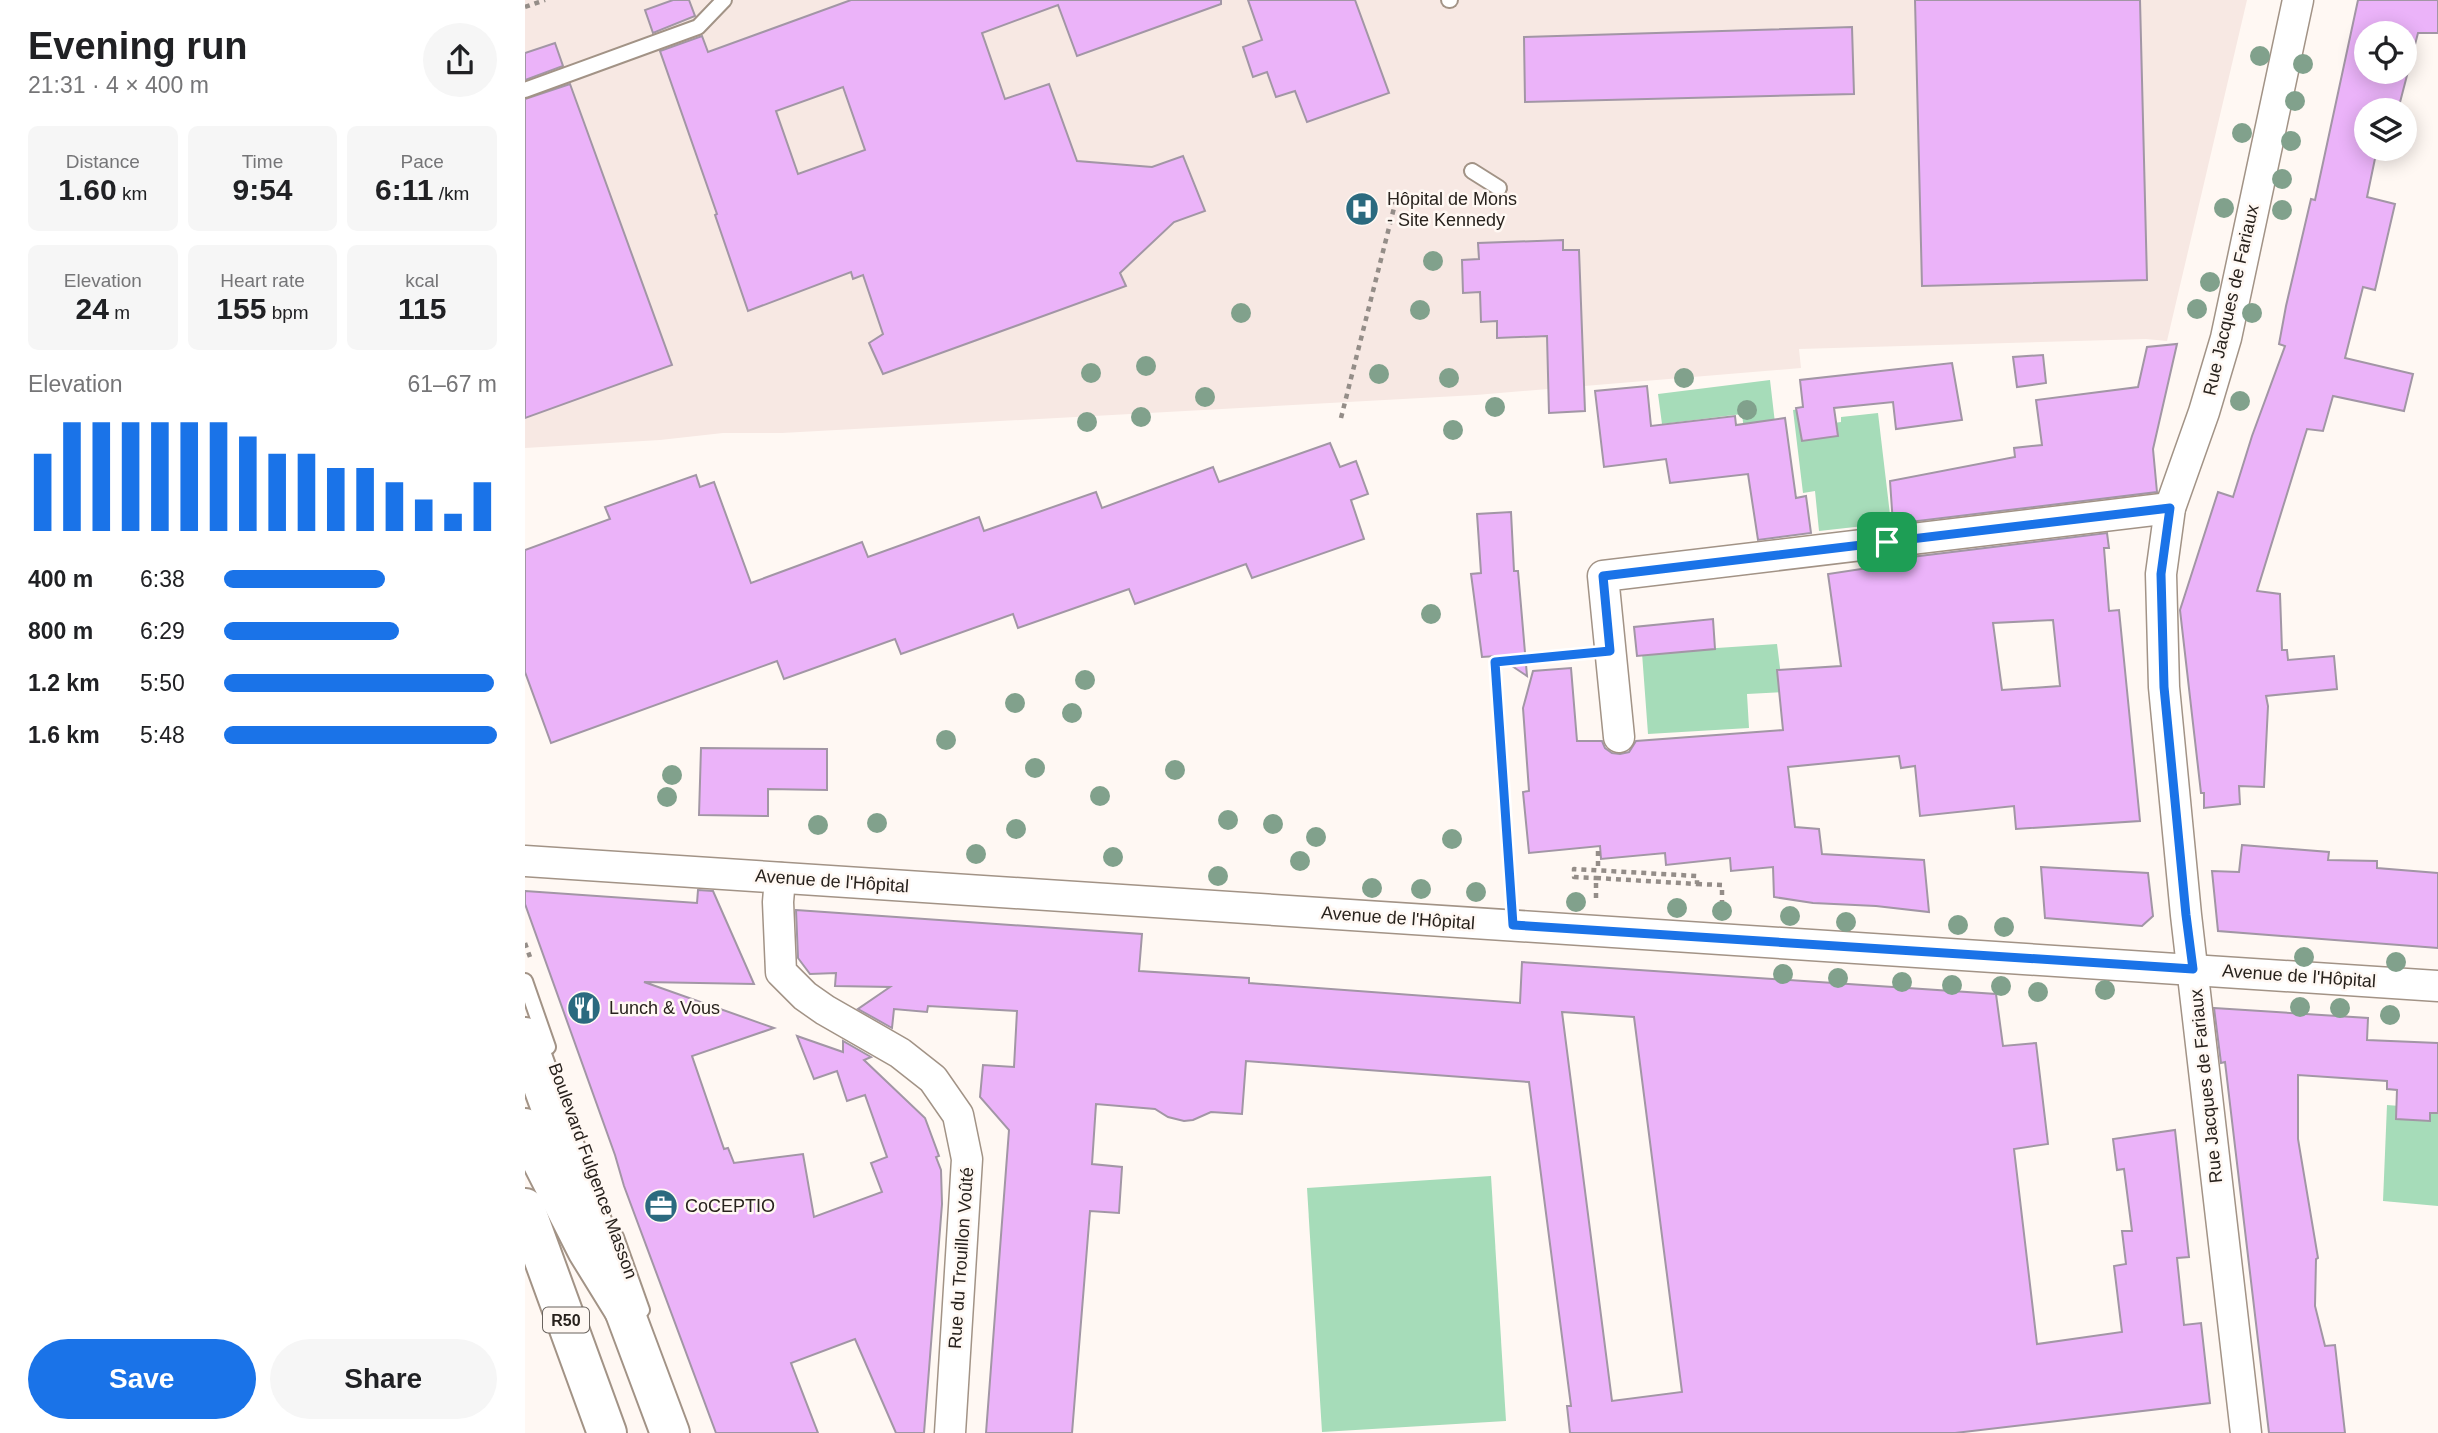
<!DOCTYPE html>
<html lang="en">
<head>
<meta charset="utf-8">
<style>
  :root { --surface:#fff; --page:#f6f6f6; --text:#202124; --muted:#757577; --accent:#1a73e8 }
  body { margin:0; font-family:Helvetica,sans-serif; background:var(--page); color:var(--text); height:100vh; display:flex; flex-direction:column; font-size:26px; white-space:nowrap }
  * { box-sizing:border-box; margin:0 }
  p { font-size:23px; color:var(--muted) }
  .icon { flex:none; width:38px; height:38px; fill:none; stroke:currentColor; stroke-width:2; stroke-linecap:round; stroke-linejoin:round }
  .map { position:relative; flex:1; overflow:hidden }
  .drawer { display:flex; flex-direction:column; background:var(--surface); width:525px }
  .drawer>* { flex:none }
  .fabs { position:absolute; left:1829px; top:21px; display:grid; gap:14px }
  .fabs a { display:grid; place-items:center; width:63px; height:63px; border-radius:50%; background:var(--surface); box-shadow:0 4px 18px #0003; font-size:35px }
  .pin { position:absolute; display:grid; place-items:center; width:60px; height:60px; color:#fff; margin:-30px; border-radius:14px; box-shadow:0 4px 10px #0006 }
  .round { display:grid; place-items:center; flex:none; width:74px; height:74px; border-radius:37px; background:var(--page) }
  .head { display:flex; align-items:center; justify-content:space-between; height:119px; padding:0 28px }
  h1 { font-size:38px; font-weight:700; line-height:52px }
  .metrics { display:grid; grid-template-columns:repeat(3,1fr); gap:10px; height:119px; padding:7px 28px }
  .metrics div { display:grid; align-content:center; border-radius:10px; background:var(--page); text-align:center }
  .metrics b { font-size:30px; font-weight:700 }
  .metrics small { font-size:19px; font-weight:400 }
  .metrics p { font-size:19px }
  .chart { height:196px; padding:14px 28px }
  .chart p { display:flex; justify-content:space-between }
  .chart svg { width:100%; height:126px; margin-top:7px; stroke:var(--accent); stroke-width:6 }
  .action { display:flex; gap:14px; margin-top:auto; padding:14px 28px }
  .action a { flex:1; height:80px; border-radius:42px; background:var(--accent); color:#fff; font-size:28px; font-weight:700; line-height:80px; text-align:center }
  .action a+a { background:var(--page); color:var(--text) }
  ul { padding:0 28px; list-style:none; font-size:23px }
  li { display:grid; grid-template-columns:112px 84px 1fr; align-items:center; height:52px }
  li i { height:18px; border-radius:9px; background:var(--accent) }
  main { display:flex; flex:1; min-height:0 }
  .map>svg:first-child { display:block }
  .medical { fill:#f7e8e3 }
  .green { fill:#a6dcb9 }
  .building { fill:#ebb3f9; stroke:#a296a5; stroke-width:2; fill-rule:evenodd }
  .lines { fill:none; stroke-linecap:round; stroke-linejoin:round }
  .lane-casing { stroke:#a29386; stroke-width:18 }
  .street-casing { stroke:#a29386; stroke-width:33 }
  .secondary-casing { stroke:#a29386; stroke-width:42 }
  .primary-casing { stroke:#a29386; stroke-width:42 }
  .highway-casing { stroke:#a29386; stroke-width:42 }
  .path { stroke:#948d88; stroke-width:4.5; stroke-dasharray:5 5; stroke-linecap:butt }
  .lane { stroke:#fff; stroke-width:14 }
  .street { stroke:#fff; stroke-width:30 }
  .secondary { stroke:#fff; stroke-width:38 }
  .primary { stroke:#fff; stroke-width:38 }
  .highway { stroke:#fff; stroke-width:38 }
  .tree { fill:#81a18c }
  .route-casing { stroke:#fff; stroke-width:14 }
  .route { stroke:#1a73e8; stroke-width:9 }
  .labels { text-anchor:middle; dominant-baseline:central; stroke-width:5; stroke-linejoin:round; paint-order:stroke }
  .shield { fill:#fff8f3; stroke:#68625d; stroke-width:2 }
  .shield-label { font-size:16px; font-weight:bold; fill:#28221d }
  .poi-label { font-size:18px; fill:#28221d; stroke:#fff8f3; text-anchor:start }
  .street-label { font-size:18px; fill:#28221d; stroke:#fff8f3 }
</style>
</head>
<body>
<main>
<section class="drawer">
<div class="head"><div><h1>Evening run</h1><p>21:31 · 4 × 400 m</p></div><a class="round"><svg class="icon" aria-label="share" viewBox="0 0 24 24"><path d="M12 15V3M7 8l5-5 5 5M5 13v7h14v-7"/></svg></a></div>
<div class="metrics">
<div><p>Distance</p><b>1.60<small> km</small></b></div>
<div><p>Time</p><b>9:54</b></div>
<div><p>Pace</p><b>6:11<small> /km</small></b></div>
</div>
<div class="metrics">
<div><p>Elevation</p><b>24<small> m</small></b></div>
<div><p>Heart rate</p><b>155<small> bpm</small></b></div>
<div><p>kcal</p><b>115</b></div>
</div>
<div class="chart"><p><span>Elevation</span>61–67 m</p>
<svg viewBox="0 0 160 44" preserveAspectRatio="none"><path d="M5 44V17M15 44V6M25 44V6M35 44V6M45 44V6M55 44V6M65 44V6M75 44V11M85 44V17M95 44V17M105 44V22M115 44V22M125 44V27M135 44V33M145 44V38M155 44V27"/></svg>
</div>
<ul>
<li><b>400 m</b>6:38<i style="width:59%"></i></li>
<li><b>800 m</b>6:29<i style="width:64%"></i></li>
<li><b>1.2 km</b>5:50<i style="width:99%"></i></li>
<li><b>1.6 km</b>5:48<i style="width:100%"></i></li>
</ul>
<div class="action"><a>Save</a><a>Share</a></div>
</section>
<div class="map">
<svg width="1913" height="1433" viewBox="0 0 1913 1433">
  <rect width="100%" height="100%" fill="#fff8f3"/>
  <polygon class="medical" points="0,0 1722,0 1642,341 1621,339 1274,349 1276,368 951,395 257,433 198,433 135,440 0,448"/>
  <g class="green">
    <polygon points="1245,380 1256,475 1225,479 1217,414 1137,424 1133,394"/>
    <polygon points="1299,406 1302,424 1316,422 1316,417 1353,413 1366,523 1294,531 1290,491 1278,493 1268,410"/>
    <polygon points="1252,644 1258,692 1222,694 1224,728 1123,734 1117,653"/>
    <polygon points="1862,1105 1913,1109 1913,1206 1858,1201"/>
    <polygon points="966,1176 981,1421 797,1432 782,1188"/>
  </g>
  <g class="building">
    <polygon points="148,0 164,0 170,16 128,33 120,10"/>
    <path d="M326,0H696V4L552,56L533,5L457,33L480,99L524,84L552,161L627,167L658,156L680,211L649,222L595,273L601,286L358,374L344,343L358,334L338,275L328,279L326,272L223,311L190,215L192,214L135,51L177,36L183,52ZM318,87L340,150L273,174L251,111Z"/>
    <polygon points="723,0 830,0 864,93 782,122 770,91 751,97 742,72 728,77 718,47 737,40"/>
    <polygon points="1390,0 1615,0 1622,280 1397,286"/>
    <path d="M1833,0H1913V33H1893L1873,110H1841V149H1852L1842,197L1870,204L1850,290L1838,287L1820,358L1888,374L1879,411L1808,396L1798,431L1782,429L1732,591L1755,594L1757,650H1762L1763,660L1809,656L1812,689L1741,696L1743,706L1739,787L1714,786L1715,804L1679,808V793H1676L1655,610L1693,492L1708,497L1727,436L1760,346L1754,344L1761,306L1786,199L1790,200ZM1841,33H1880V72H1841Z"/>
    <polygon points="1327,27 1329,94 1000,102 999,37"/>
    <polygon points="30,43 38,66 0,80 0,53"/>
    <polygon points="45,84 147,365 0,418 0,99"/>
    <polygon points="1038,240 1038,250 1054,250 1060,411 1024,413 1022,336 972,338 972,321 956,322 955,292 938,293 937,260 954,259 953,243"/>
    <polygon points="1652,344 1628,449 1632,492 1368,524 1365,481 1490,457 1489,448 1517,445 1511,400 1613,387 1622,347"/>
    <polygon points="1518,355 1521,383 1492,387 1488,357"/>
    <polygon points="1427,363 1437,420 1371,429 1368,402 1309,408 1313,436 1277,441 1271,408 1278,407 1275,380"/>
    <polygon points="1122,386 1126,426 1210,416 1211,425 1260,418 1271,498 1281,496 1286,533 1233,540 1223,474 1145,483 1141,459 1079,467 1070,391"/>
    <polygon points="805,443 815,467 831,461 843,494 826,500 839,539 727,578 721,564 610,604 604,589 493,628 488,614 376,654 370,639 259,679 252,661 26,743 0,672 0,550 85,519 80,507 171,475 175,487 189,482 226,583 337,542 343,557 454,517 459,531 571,492 577,508 688,467 694,482"/>
    <polygon points="986,512 989,571 993,571 1002,676 972,656 957,657 946,574 956,573 952,514"/>
    <path d="M1582,533L1584,548H1579L1584,611L1594,610L1615,821L1491,829L1489,806L1395,816L1390,766L1376,768L1374,756L1263,767L1270,827L1294,829L1297,854L1399,860L1404,912L1351,906L1288,903L1249,897L1248,867L1206,871L1205,858L1141,865L1140,853L1076,859L1075,846L1004,853L998,792L1004,791L998,708L1008,671L1046,668L1052,741H1077L1080,748L1087,753L1095,754L1104,752L1111,741L1258,730L1252,670L1316,666L1303,574L1369,564L1370,559ZM1528,620L1535,686L1477,690L1468,623Z"/>
    <polygon points="1188,619 1190,649 1112,656 1109,627"/>
    <polygon points="176,748 302,749 302,790 243,789 243,816 174,815"/>
    <polygon points="1717,845 1804,852 1803,860 1852,861 1852,868 1913,873 1913,948 1693,931 1687,871 1714,872"/>
    <polygon points="1516,867 1623,873 1628,916 1617,926 1520,918"/>
    <polygon points="173,890 188,891 229,984 119,982 249,1028 167,1056 199,1149 203,1148 209,1163 278,1154 289,1217 357,1192 346,1163 362,1157 340,1095 322,1101 312,1071 289,1079 272,1036 318,1052 318,1041 346,1057 339,1060 400,1118 414,1156 411,1157 416,1170 417,1204 399,1433 371,1433 330,1339 266,1363 293,1433 191,1433 99,1186 90,1155 0,904 0,891 172,903"/>
    <path d="M271,910L617,934L614,971L724,978V983L995,1003L997,962L1471,994L1478,1046L1511,1043L1523,1144L1489,1149L1512,1344L1597,1332L1589,1266L1601,1264L1597,1231H1607L1599,1169L1592,1170L1588,1139L1650,1130L1664,1257L1652,1258L1659,1325L1676,1323L1685,1403L1430,1433H1045L1042,1406H1046L1004,1082L721,1061L717,1114L686,1112L668,1120L659,1121L643,1117L630,1109L571,1104L567,1164L597,1167L594,1213L565,1211L547,1433H461L484,1130L455,1097L458,1065L489,1067L492,1011L403,1006L402,1012L369,1009L367,1028L333,1009L365,987L310,986L311,973L285,974L273,958ZM1037,1012L1109,1017L1157,1392L1087,1401Z"/>
    <polygon points="1689,1008 1843,1018 1842,1040 1913,1043 1913,1113 1905,1113 1905,1121 1871,1119 1872,1090 1862,1089 1862,1081 1773,1075 1773,1139 1793,1258 1791,1259 1790,1306 1800,1346 1810,1345 1820,1433 1744,1433 1700,1062 1696,1063"/>
  </g>
  <g class="lines">
    <g class="lane-casing">
      <g id="lane">
        <polyline points="924,0 925,0"/>
        <polyline points="0,90 173,27 199,0"/>
        <polyline points="947,171 974,188"/>
        <polyline points="0,981 23,1047"/>
        <polyline points="91,1237 117,1310"/>
      </g>
    </g>
    <g class="street-casing">
      <g id="street">
        <polyline points="1094,737 1078,576 1645,508"/>
        <polyline points="0,861 1913,986"/>
        <polyline points="255,878 253,902 256,972 280,996 300,1010 375,1053 408,1079 433,1115 442,1159 425,1433"/>
        <polyline points="1721,1433 1661,915 1639,687 1636,574 1645,508 1679,412 1701,338 1773,0"/>
      </g>
    </g>
    <g class="secondary-casing">
      <polyline id="secondary" points="0,1037 79,1255"/>
    </g>
    <g class="primary-casing">
      <polyline id="primary" points="99,1310 145,1433"/>
    </g>
    <g class="highway-casing">
      <g id="highway">
        <polyline points="0,1128 62,1250 99,1310"/>
        <polyline points="0,1208 82,1433"/>
      </g>
    </g>
    <g class="path">
      <polyline points="0,7 20,0"/>
      <polyline points="816,418 871,200"/>
      <polyline points="1073,851 1073,870"/>
      <polyline points="1172,884 1197,885 1197,908"/>
      <polyline points="985,893 970,661 1054,654"/>
      <polyline points="1071,898 1071,878 1172,884 1172,876 1049,869 1049,877 1071,878"/>
      <polyline points="0,943 5,957"/>
    </g>
    <use href="#lane" class="lane"/>
    <use href="#street" class="street"/>
    <use href="#secondary" class="secondary"/>
    <use href="#primary" class="primary"/>
    <use href="#highway" class="highway"/>
  </g>
  <g class="tree">
    <circle cx="1735" cy="56" r="10"/>
    <circle cx="1778" cy="64" r="10"/>
    <circle cx="1770" cy="101" r="10"/>
    <circle cx="1717" cy="133" r="10"/>
    <circle cx="1766" cy="141" r="10"/>
    <circle cx="1757" cy="179" r="10"/>
    <circle cx="1699" cy="208" r="10"/>
    <circle cx="1757" cy="210" r="10"/>
    <circle cx="908" cy="261" r="10"/>
    <circle cx="1685" cy="282" r="10"/>
    <circle cx="1672" cy="309" r="10"/>
    <circle cx="895" cy="310" r="10"/>
    <circle cx="716" cy="313" r="10"/>
    <circle cx="1727" cy="313" r="10"/>
    <circle cx="621" cy="366" r="10"/>
    <circle cx="566" cy="373" r="10"/>
    <circle cx="854" cy="374" r="10"/>
    <circle cx="924" cy="378" r="10"/>
    <circle cx="1159" cy="378" r="10"/>
    <circle cx="680" cy="397" r="10"/>
    <circle cx="1715" cy="401" r="10"/>
    <circle cx="970" cy="407" r="10"/>
    <circle cx="1222" cy="410" r="10"/>
    <circle cx="616" cy="417" r="10"/>
    <circle cx="562" cy="422" r="10"/>
    <circle cx="928" cy="430" r="10"/>
    <circle cx="906" cy="614" r="10"/>
    <circle cx="560" cy="680" r="10"/>
    <circle cx="490" cy="703" r="10"/>
    <circle cx="547" cy="713" r="10"/>
    <circle cx="421" cy="740" r="10"/>
    <circle cx="510" cy="768" r="10"/>
    <circle cx="650" cy="770" r="10"/>
    <circle cx="147" cy="775" r="10"/>
    <circle cx="575" cy="796" r="10"/>
    <circle cx="142" cy="797" r="10"/>
    <circle cx="703" cy="820" r="10"/>
    <circle cx="352" cy="823" r="10"/>
    <circle cx="748" cy="824" r="10"/>
    <circle cx="293" cy="825" r="10"/>
    <circle cx="491" cy="829" r="10"/>
    <circle cx="791" cy="837" r="10"/>
    <circle cx="927" cy="839" r="10"/>
    <circle cx="451" cy="854" r="10"/>
    <circle cx="588" cy="857" r="10"/>
    <circle cx="775" cy="861" r="10"/>
    <circle cx="693" cy="876" r="10"/>
    <circle cx="847" cy="888" r="10"/>
    <circle cx="896" cy="889" r="10"/>
    <circle cx="951" cy="892" r="10"/>
    <circle cx="1051" cy="902" r="10"/>
    <circle cx="1152" cy="908" r="10"/>
    <circle cx="1197" cy="911" r="10"/>
    <circle cx="1265" cy="916" r="10"/>
    <circle cx="1321" cy="922" r="10"/>
    <circle cx="1433" cy="925" r="10"/>
    <circle cx="1479" cy="927" r="10"/>
    <circle cx="1779" cy="957" r="10"/>
    <circle cx="1871" cy="962" r="10"/>
    <circle cx="1258" cy="974" r="10"/>
    <circle cx="1313" cy="978" r="10"/>
    <circle cx="1377" cy="982" r="10"/>
    <circle cx="1427" cy="985" r="10"/>
    <circle cx="1476" cy="986" r="10"/>
    <circle cx="1580" cy="990" r="10"/>
    <circle cx="1513" cy="992" r="10"/>
    <circle cx="1775" cy="1007" r="10"/>
    <circle cx="1815" cy="1008" r="10"/>
    <circle cx="1865" cy="1015" r="10"/>
  </g>
  <g class="lines">
    <g class="route-casing">
      <polygon id="route" points="1645,508 1636,574 1639,687 1661,915 1668,969 988,925 970,662 1085,651 1078,576"/>
    </g>
    <use href="#route" class="route"/>
  </g>
  <defs>
    <g id="hospital-disc" transform="scale(1.75)"><circle r="9.5" fill="#2b6a7f" stroke="#fff8f3"/><path d="M-5-5h3v3.5h4V-5h3V5h-3V1.5h-4V5h-3Z" fill="#fff"/></g>
    <g id="restaurant-disc" transform="scale(1.75)"><circle r="9.5" fill="#2b6a7f" stroke="#fff8f3"/><path d="M-5-6h1v4h1v-4h1v4h1v-4h1v5L-1.5 .5V6h-2V.5L-5-1ZM5-6V6H3V1.5H1.5Q1.5-4 5-6Z" fill="#fff"/></g>
    <g id="office-disc" transform="scale(1.75)"><circle r="9.5" fill="#2b6a7f" stroke="#fff8f3"/><path d="M-6-3h4V-5.5h4V-3h4V5H-6ZM-1-4.5V-3h2v-1.5ZM-6 0V1H6V0Z" fill="#fff"/></g>
  </defs>
  <g fill-rule="evenodd">
    <use href="#hospital-disc" x="837" y="209"/>
    <use href="#restaurant-disc" x="59" y="1008"/>
    <use href="#office-disc" x="136" y="1206"/>
  </g>
  <g class="labels">
    <rect class="shield" x="18" y="1307.5" width="46" height="25" rx="5"/>
    <g class="shield-label">
      <text x="41" y="1320">R50</text>
    </g>
    <g class="poi-label">
      <text x="862" y="199">Hôpital de Mons<tspan x="862" dy="21">- Site Kennedy</tspan></text>
      <text x="84" y="1008">Lunch &amp; Vous</text>
      <text x="160" y="1206">CoCEPTIO</text>
    </g>
    <g class="street-label">
      <text transform="translate(1706 300) rotate(-77)">Rue Jacques de Fariaux</text>
      <text transform="translate(307 881) rotate(4)">Avenue de l'Hôpital</text>
      <text transform="translate(873 918) rotate(4)">Avenue de l'Hôpital</text>
      <text transform="translate(1774 976) rotate(4)">Avenue de l'Hôpital</text>
      <text transform="translate(1681 1086) rotate(-96)">Rue Jacques de Fariaux</text>
      <text transform="translate(68 1171) rotate(70)">Boulevard Fulgence Masson</text>
      <text transform="translate(436 1258) rotate(-86)">Rue du Trouillon Voûté</text>
    </g>
  </g>
</svg>
<div class="fabs">
<a><svg class="icon" aria-label="locate" viewBox="0 0 24 24"><circle cx="12" cy="12" r="6"/><path d="M12 2v4M12 18v4M2 12h4M18 12h4"/></svg></a>
<a><svg class="icon" aria-label="layers" viewBox="0 0 24 24"><path d="M12 4l9 5-9 5-9-5zM3 14l9 5 9-5"/></svg></a>
</div>
<div class="pin" style="left:1362px;top:542px;background:#1e9e55"><svg class="icon" aria-label="arrive" viewBox="0 0 24 24"><path d="M6 21V4h12l-3 4 3 4H6"/></svg></div>
</div>
</main>
</body>
</html>
